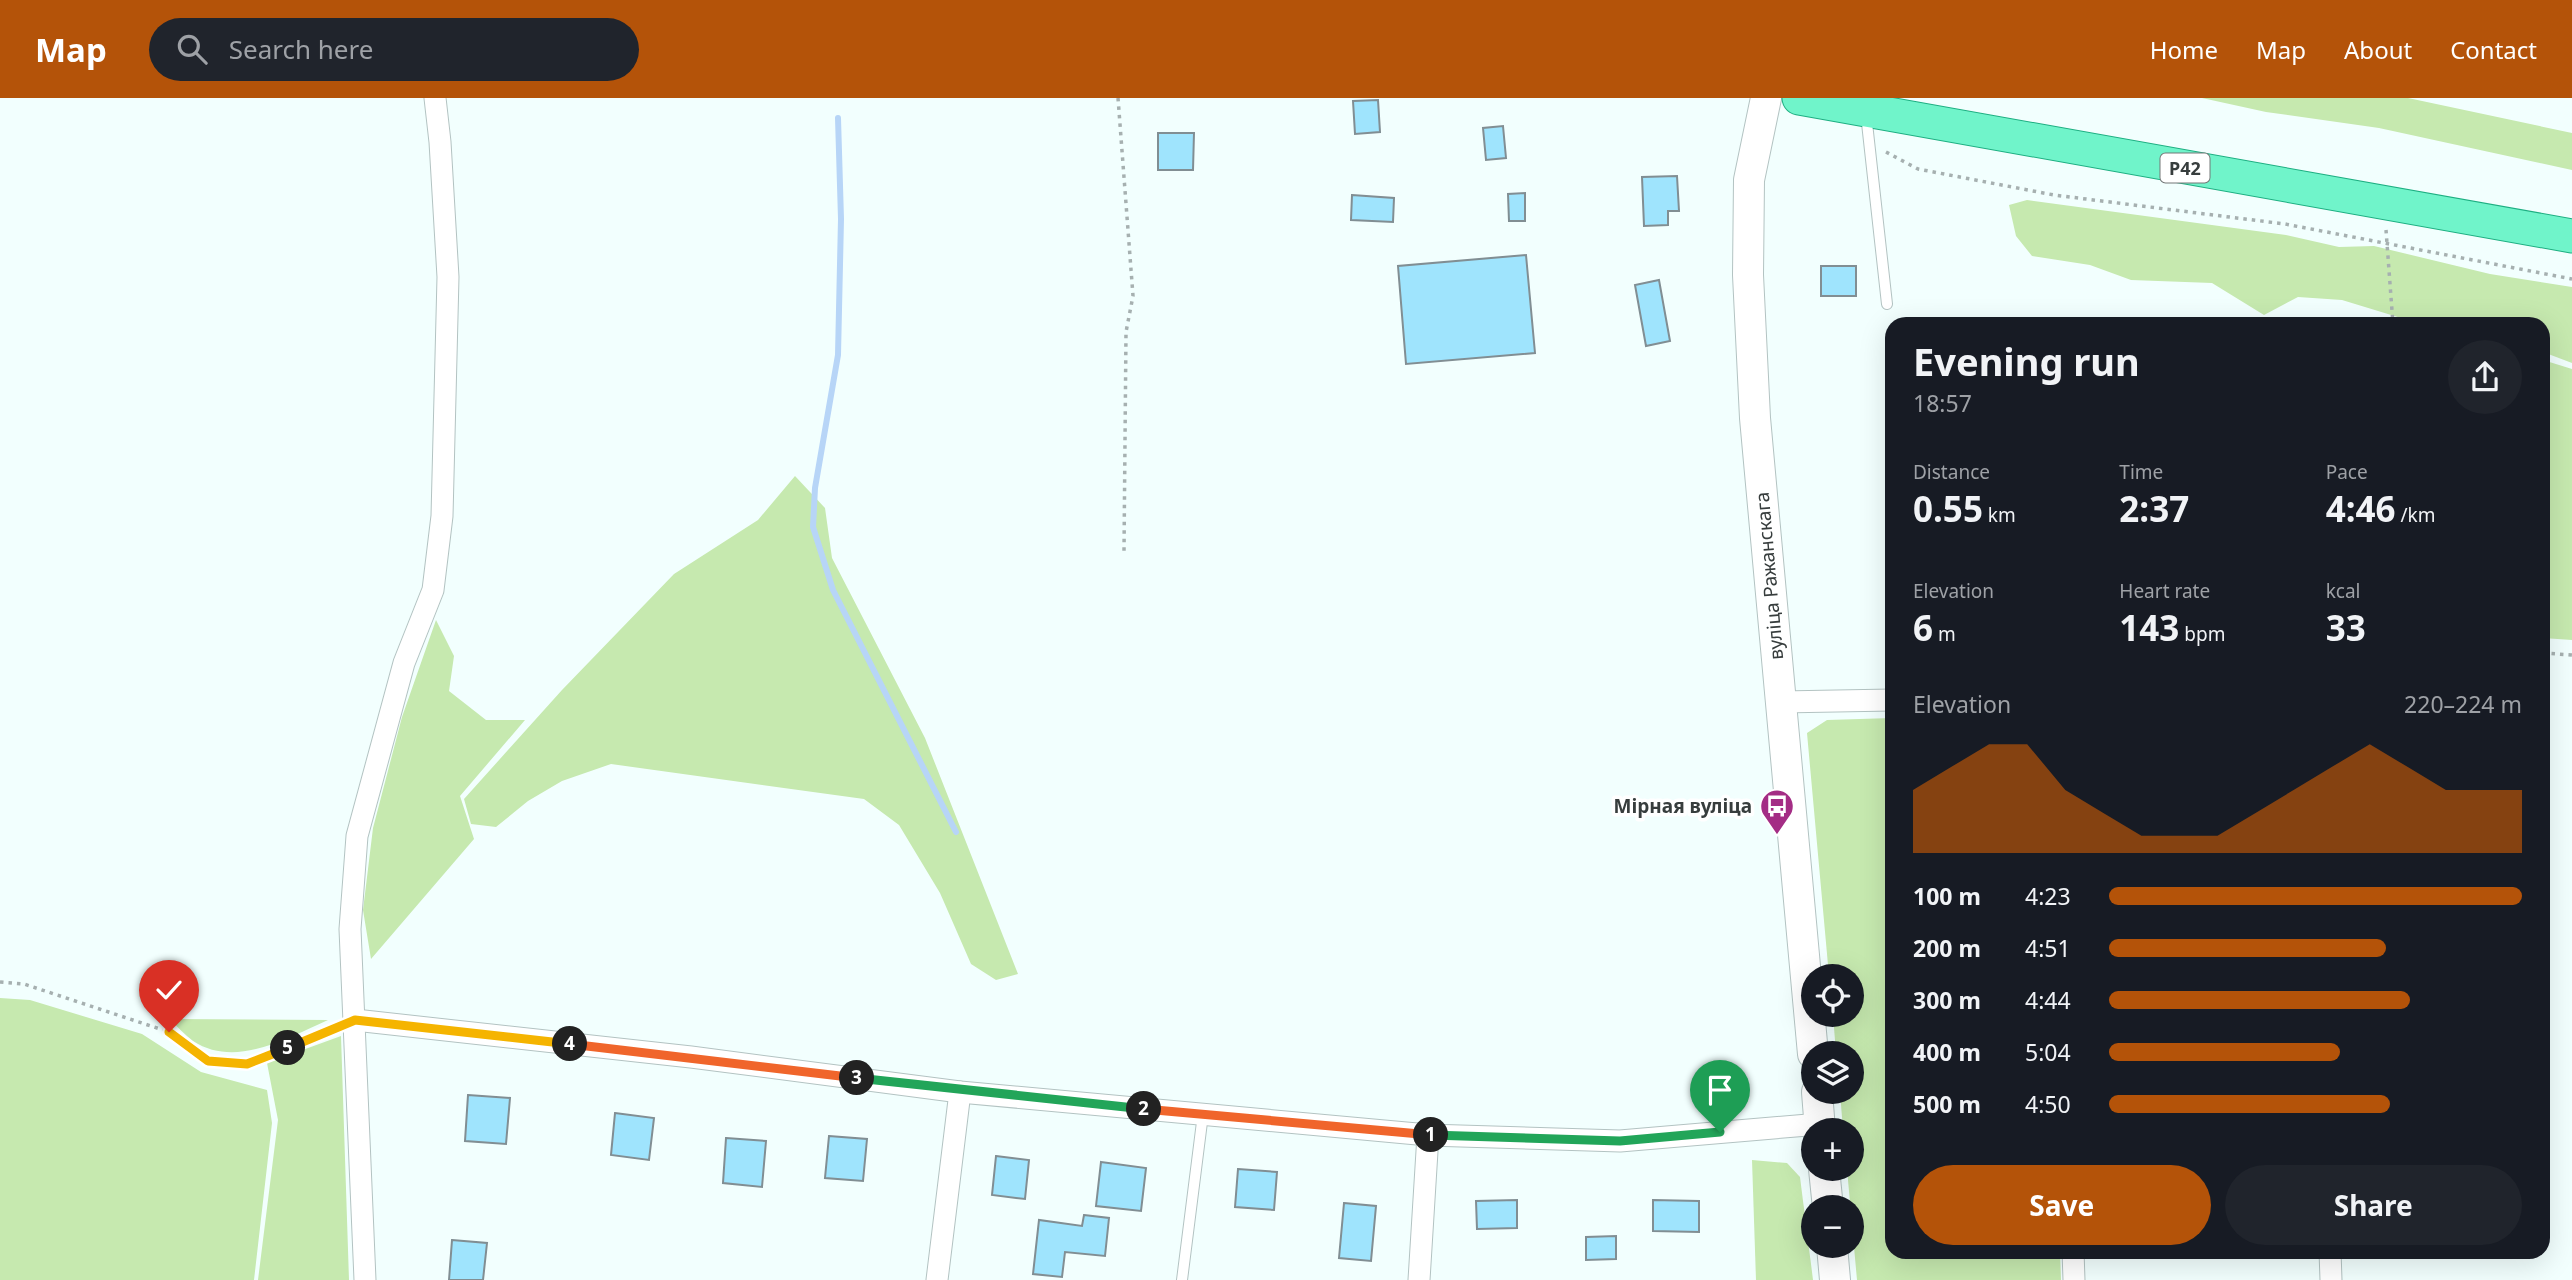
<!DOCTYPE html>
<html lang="en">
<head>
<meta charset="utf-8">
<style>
  :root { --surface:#171b24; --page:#20242c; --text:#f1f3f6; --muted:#9ea1a6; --accent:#b45309 }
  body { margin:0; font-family:"Noto Sans",sans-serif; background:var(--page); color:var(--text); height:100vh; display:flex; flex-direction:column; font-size:26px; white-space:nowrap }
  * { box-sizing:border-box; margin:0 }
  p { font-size:23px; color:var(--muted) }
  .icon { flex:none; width:38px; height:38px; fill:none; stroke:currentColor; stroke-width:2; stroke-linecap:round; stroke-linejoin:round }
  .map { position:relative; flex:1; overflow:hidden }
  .panel { position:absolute; left:1885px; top:219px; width:665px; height:942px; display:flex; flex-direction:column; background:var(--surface); border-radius:21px; box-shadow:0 7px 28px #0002 }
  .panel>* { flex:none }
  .controls { position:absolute; left:1801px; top:866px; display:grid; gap:14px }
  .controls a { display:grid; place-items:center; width:63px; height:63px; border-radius:50%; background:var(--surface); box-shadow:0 7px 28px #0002; font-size:35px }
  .pin { position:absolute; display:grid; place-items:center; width:60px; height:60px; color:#fff; margin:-72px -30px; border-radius:50% 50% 50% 0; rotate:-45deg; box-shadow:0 0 7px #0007 }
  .pin .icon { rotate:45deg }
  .km { position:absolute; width:35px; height:35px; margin:-18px; border-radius:50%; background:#222; color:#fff; font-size:19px; line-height:35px; text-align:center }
  .round { display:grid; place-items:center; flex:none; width:74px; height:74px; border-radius:37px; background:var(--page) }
  .headline { display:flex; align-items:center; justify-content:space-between; height:119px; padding:0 28px }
  h1 { font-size:38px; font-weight:700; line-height:52px }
  .metrics { display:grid; grid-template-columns:repeat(3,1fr); gap:10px; height:119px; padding:7px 28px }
  .metrics div { display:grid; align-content:center }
  .metrics b { font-size:35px; font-weight:700 }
  .metrics small { font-size:19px; font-weight:400 }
  .metrics p { font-size:19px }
  .chart { height:196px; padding:14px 28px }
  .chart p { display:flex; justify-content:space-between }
  .chart svg { width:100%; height:126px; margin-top:7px; fill:var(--accent); opacity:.7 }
  .primary-button { display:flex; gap:14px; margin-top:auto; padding:14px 28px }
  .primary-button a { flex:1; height:80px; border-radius:42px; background:var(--accent); color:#fff; font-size:28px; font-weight:700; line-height:80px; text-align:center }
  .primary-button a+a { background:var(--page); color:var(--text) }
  ul { padding:0 28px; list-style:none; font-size:23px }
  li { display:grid; grid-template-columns:112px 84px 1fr; align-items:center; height:52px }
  li i { height:18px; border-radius:9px; background:var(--accent) }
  header { display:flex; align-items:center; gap:42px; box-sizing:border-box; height:98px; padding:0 35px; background:var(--accent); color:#fff }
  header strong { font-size:33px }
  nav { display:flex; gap:38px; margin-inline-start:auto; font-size:24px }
  .search { width:490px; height:63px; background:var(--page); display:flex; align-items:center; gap:18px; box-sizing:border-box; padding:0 24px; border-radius:38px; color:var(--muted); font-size:26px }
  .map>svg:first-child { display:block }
  .green { fill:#c6e9af }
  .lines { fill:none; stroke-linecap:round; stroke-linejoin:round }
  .stream { stroke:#b7d5f7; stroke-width:6 }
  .building { fill:#9fe4fd; stroke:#818e93; stroke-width:2 }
  .lane-casing { stroke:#b3c3c2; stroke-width:12 }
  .street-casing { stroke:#b3c3c2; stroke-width:23 }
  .secondary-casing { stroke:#b3c3c2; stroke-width:32 }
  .primary-casing { stroke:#1eaf82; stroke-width:35 }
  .path { stroke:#a6b0b0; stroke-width:3.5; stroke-dasharray:3.5 5; stroke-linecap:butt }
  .lane { stroke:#fff; stroke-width:10 }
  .street { stroke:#fff; stroke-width:21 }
  .secondary { stroke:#fff; stroke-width:30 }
  .primary { stroke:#70f4ca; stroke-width:33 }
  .split-1-casing { stroke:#fff; stroke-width:14 }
  .split-2-casing { stroke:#fff; stroke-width:14 }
  .split-3-casing { stroke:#fff; stroke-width:14 }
  .split-4-casing { stroke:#fff; stroke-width:14 }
  .split-5-casing { stroke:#fff; stroke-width:14 }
  .split-6-casing { stroke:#fff; stroke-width:14 }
  .split-1 { stroke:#22a559; stroke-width:9 }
  .split-2 { stroke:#f0652b; stroke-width:9 }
  .split-3 { stroke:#22a559; stroke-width:9 }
  .split-4 { stroke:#f0652b; stroke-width:9 }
  .split-5 { stroke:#f5b400; stroke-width:9 }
  .split-6 { stroke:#f5b400; stroke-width:9 }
  .labels { text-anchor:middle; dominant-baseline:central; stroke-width:7; stroke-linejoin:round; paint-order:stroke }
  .shield { fill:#fff; stroke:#737777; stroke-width:2 }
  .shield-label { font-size:18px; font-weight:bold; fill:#373d3d }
  .street-label { font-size:19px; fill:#373d3d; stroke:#fff }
  .poi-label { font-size:19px; font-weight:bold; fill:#373d3d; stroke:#fff; text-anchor:end }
</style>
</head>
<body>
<header>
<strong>Map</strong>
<div class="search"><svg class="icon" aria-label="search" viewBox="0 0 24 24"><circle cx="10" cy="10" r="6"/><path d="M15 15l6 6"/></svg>Search here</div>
<nav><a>Home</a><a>Map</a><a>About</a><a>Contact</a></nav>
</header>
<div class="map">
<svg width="2572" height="1182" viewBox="0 0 2572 1182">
  <rect width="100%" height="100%" fill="#f2fffe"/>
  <g class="green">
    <polygon points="2202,0 2408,0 2572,35 2572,72 2379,30 2266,14"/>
    <polygon points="2027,102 2286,137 2339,149 2374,148 2490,176 2572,189 2572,265 2543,254 2543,226 2405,226 2401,220 2342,202 2298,199 2264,217 2212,185 2131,182 2090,167 2032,158 2016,138 2009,107"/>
    <polygon points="2543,262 2572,271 2572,542 2543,540"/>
    <polygon points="795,378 825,410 832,460 925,640 1018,876 996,882 971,866 940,795 899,727 864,701 611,666 562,683 528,703 496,729 471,726 464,701 562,592 674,476 758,422"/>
    <polygon points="436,522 454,558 449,593 486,622 525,622 460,698 474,741 371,861 363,812 373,730 402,619"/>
    <polygon points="1892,620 1892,1153 2060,1153 2061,1182 1857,1182 1847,1071 1852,1071 1852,1032 1843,1032 1840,994 1852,994 1852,956 1836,955 1833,917 1852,917 1852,878 1829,878 1807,635 1827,622"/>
    <polygon points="0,900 30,902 142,936 201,974 267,992 272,1025 254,1182 0,1182"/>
    <path d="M169,921L328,922C287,940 236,971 193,943C185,937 177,928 169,921Z"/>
    <polygon points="341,938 349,1182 258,1182 278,1022 267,965"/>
    <polygon points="1752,1062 1787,1065 1800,1079 1813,1182 1756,1182"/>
  </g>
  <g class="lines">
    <polyline class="stream" points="838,20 841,121 838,257 815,390 813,429 833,492 956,734"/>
  </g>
  <g class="building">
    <polygon points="1378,2 1380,34 1355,36 1353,3"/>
    <polygon points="1503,28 1506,60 1486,62 1483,30"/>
    <polygon points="1158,35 1194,35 1193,72 1158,72"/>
    <polygon points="1677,78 1679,113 1668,113 1668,127 1644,128 1642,79"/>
    <polygon points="1525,95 1525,123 1509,123 1508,96"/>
    <polygon points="1352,97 1394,100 1393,124 1351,122"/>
    <polygon points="1526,157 1535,255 1406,266 1398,168"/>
    <rect x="1821" y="168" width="35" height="30"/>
    <polygon points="1659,182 1670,243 1646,248 1635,187"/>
    <polygon points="468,997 510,1000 506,1046 465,1043"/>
    <polygon points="615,1015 654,1020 649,1062 611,1057"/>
    <polygon points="829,1038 867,1041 863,1083 825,1080"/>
    <polygon points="726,1040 766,1043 762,1089 723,1085"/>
    <polygon points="996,1058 1029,1062 1025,1101 992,1097"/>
    <polygon points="1101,1064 1146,1070 1141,1113 1096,1108"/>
    <polygon points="1238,1071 1277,1074 1274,1112 1235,1109"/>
    <polygon points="1517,1102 1517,1130 1477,1131 1476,1103"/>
    <polygon points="1653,1102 1699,1103 1699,1134 1653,1133"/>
    <polygon points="1344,1105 1376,1108 1371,1163 1339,1160"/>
    <polygon points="1084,1117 1109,1120 1105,1158 1065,1154 1062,1179 1033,1176 1039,1122 1082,1128"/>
    <polygon points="1616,1138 1616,1161 1586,1162 1586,1139"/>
    <polygon points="452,1142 487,1145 483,1182 449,1182"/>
  </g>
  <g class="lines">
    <g class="lane-casing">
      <g id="lane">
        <polyline points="1866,16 1887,206"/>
        <polyline points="1182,1182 1203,1016"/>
      </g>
    </g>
    <g class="street-casing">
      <g id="street">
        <polyline points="1781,604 1892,602"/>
        <polyline points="355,922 691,959 960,994 1428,1037 1620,1043 1820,1026"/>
        <polyline points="2073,1153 2074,1182"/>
        <polyline points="2330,1153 2331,1182"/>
        <polyline points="365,1182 350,831 357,738 404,565 433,492 442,418 448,179 440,44 435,0"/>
        <polyline points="937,1182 960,994"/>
        <polyline points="1419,1182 1428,1037"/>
      </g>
    </g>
    <g class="secondary-casing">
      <g id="secondary">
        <polyline points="1766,0 1749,82 1748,177 1755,320 1813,956"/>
        <polyline points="1817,994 1820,1032"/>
        <polyline points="1824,1071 1828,1110"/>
        <polyline points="1832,1148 1835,1182"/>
      </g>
    </g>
    <g class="primary-casing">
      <polyline id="primary" points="1799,0 2572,138"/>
    </g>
    <g class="path">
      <polyline points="1118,0 1133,198 1126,234 1124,453"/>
      <polyline points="1886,54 1918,71 2054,97 2285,126 2572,181"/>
      <polyline points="2386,132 2393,226"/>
      <polyline points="2543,555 2572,557"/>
      <polyline points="0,884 24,886 169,934 208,963 247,966 334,931"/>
    </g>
    <use href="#lane" class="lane"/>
    <use href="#street" class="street"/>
    <use href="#secondary" class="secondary"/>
    <use href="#primary" class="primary"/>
  </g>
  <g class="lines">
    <g class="split-1-casing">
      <polyline id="split-1" points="1431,1037 1620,1043 1720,1034"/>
    </g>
    <g class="split-2-casing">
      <polyline id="split-2" points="1144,1011 1431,1037"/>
    </g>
    <g class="split-3-casing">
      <polyline id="split-3" points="857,980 1144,1011"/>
    </g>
    <g class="split-4-casing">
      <polyline id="split-4" points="570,946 857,980"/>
    </g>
    <g class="split-5-casing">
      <polyline id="split-5" points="288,950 355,922 570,946"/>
    </g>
    <g class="split-6-casing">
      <polyline id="split-6" points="169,934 208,963 247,966 288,950"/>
    </g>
    <use href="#split-1" class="split-1"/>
    <use href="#split-2" class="split-2"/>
    <use href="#split-3" class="split-3"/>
    <use href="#split-4" class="split-4"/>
    <use href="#split-5" class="split-5"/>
    <use href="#split-6" class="split-6"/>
  </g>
  <defs>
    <g id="bus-pin" transform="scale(1.75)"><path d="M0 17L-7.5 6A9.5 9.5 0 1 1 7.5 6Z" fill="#a42d85" stroke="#fff"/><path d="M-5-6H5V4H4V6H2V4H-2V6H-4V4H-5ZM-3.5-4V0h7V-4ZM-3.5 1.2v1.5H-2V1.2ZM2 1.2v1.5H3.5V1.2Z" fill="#fff"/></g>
  </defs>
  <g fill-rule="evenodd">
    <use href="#bus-pin" x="1777" y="708"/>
  </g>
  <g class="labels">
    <rect class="shield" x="2160.5" y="55.5" width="49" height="29" rx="5"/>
    <g class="shield-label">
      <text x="2185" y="70">Р42</text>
    </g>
    <g class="street-label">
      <text transform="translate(1769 478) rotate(-95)">вуліца Ражанскага</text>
    </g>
    <g class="poi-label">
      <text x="1752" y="708">Мірная вуліца</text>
    </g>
  </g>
</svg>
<div class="controls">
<a><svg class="icon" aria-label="locate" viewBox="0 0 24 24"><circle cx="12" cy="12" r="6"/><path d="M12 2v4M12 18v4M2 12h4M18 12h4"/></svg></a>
<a><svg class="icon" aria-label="layers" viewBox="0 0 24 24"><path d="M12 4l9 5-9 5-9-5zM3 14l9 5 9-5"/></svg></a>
<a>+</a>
<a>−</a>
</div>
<div class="pin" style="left:1720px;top:1034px;background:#1e9e55"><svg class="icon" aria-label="arrive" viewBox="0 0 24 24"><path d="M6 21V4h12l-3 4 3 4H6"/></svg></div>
<div class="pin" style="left:169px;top:934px;background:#d93025"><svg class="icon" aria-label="check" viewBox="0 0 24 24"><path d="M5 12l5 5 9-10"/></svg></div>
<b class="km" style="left:1431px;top:1037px">1</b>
<b class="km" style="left:1144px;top:1011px">2</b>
<b class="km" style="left:857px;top:980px">3</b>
<b class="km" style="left:570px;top:946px">4</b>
<b class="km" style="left:288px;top:950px">5</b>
<section class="panel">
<div class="headline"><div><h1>Evening run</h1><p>18:57</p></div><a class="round"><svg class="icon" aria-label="share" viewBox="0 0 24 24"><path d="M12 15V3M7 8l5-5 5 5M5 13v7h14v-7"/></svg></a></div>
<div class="metrics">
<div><p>Distance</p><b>0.55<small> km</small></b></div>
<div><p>Time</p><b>2:37</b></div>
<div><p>Pace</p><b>4:46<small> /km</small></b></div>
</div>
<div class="metrics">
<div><p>Elevation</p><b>6<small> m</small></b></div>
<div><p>Heart rate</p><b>143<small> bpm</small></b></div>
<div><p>kcal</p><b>33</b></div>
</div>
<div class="chart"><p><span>Elevation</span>220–224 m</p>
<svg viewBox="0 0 160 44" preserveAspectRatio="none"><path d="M0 44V22L10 14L20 6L30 6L40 22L50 30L60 38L70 38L80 38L90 30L100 22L110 14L120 6L130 14L140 22L150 22L160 22V44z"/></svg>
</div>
<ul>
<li><b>100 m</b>4:23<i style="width:100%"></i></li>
<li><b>200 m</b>4:51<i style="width:67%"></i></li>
<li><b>300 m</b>4:44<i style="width:73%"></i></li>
<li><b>400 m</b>5:04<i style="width:56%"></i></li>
<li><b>500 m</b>4:50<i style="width:68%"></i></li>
</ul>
<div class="primary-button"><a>Save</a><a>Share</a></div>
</section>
</div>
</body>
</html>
